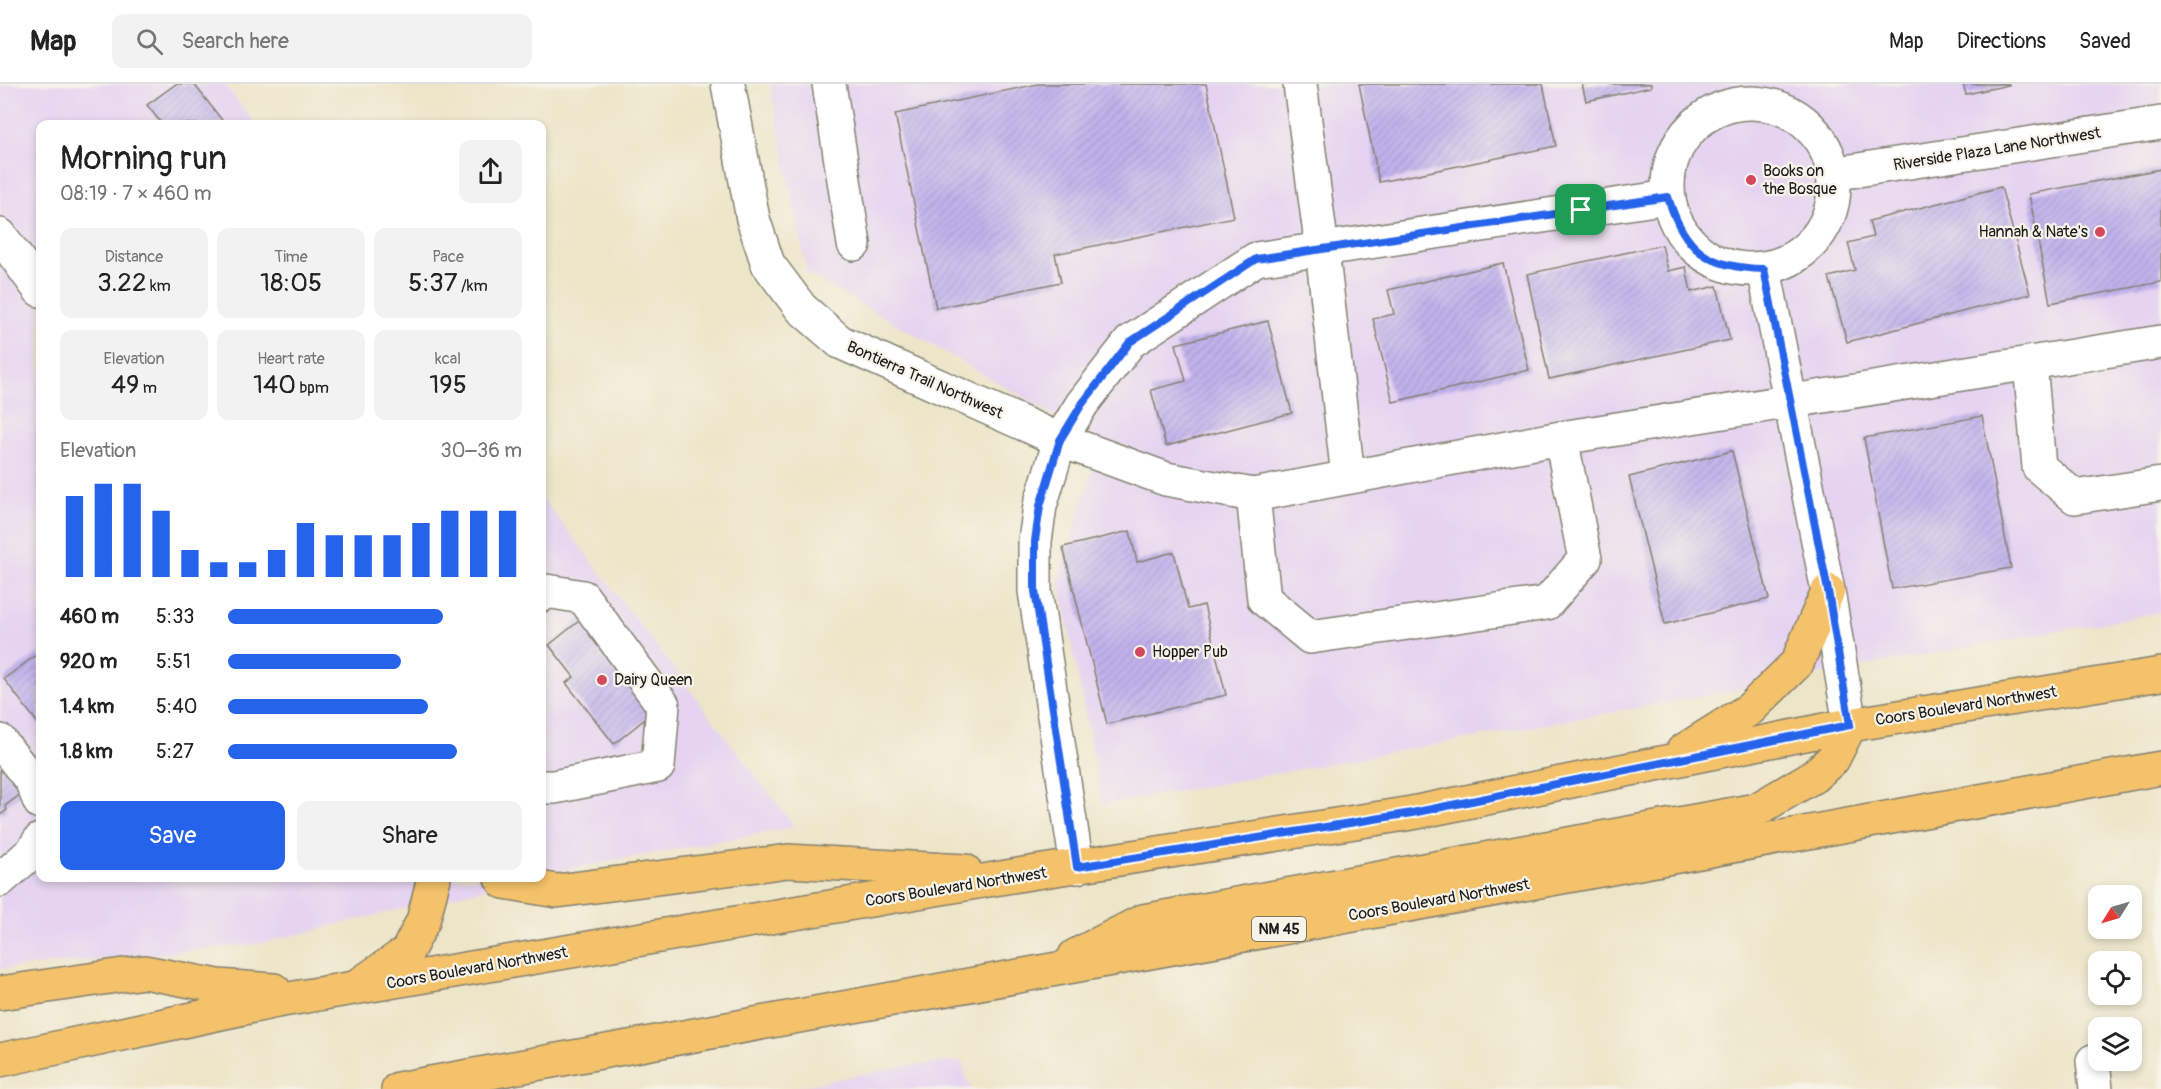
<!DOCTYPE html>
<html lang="en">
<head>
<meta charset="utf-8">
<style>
  :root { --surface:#fff; --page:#f2f2f2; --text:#222; --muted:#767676; --line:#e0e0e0; --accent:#2563eb }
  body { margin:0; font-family:Pangolin,sans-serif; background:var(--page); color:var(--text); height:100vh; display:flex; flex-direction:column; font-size:22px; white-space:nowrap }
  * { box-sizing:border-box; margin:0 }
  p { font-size:20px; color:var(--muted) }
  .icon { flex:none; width:33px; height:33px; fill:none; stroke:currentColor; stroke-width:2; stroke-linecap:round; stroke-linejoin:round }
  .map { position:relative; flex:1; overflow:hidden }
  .side { position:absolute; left:36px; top:36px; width:510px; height:762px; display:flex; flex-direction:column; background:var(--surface); border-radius:12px; box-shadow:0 3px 9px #0003 }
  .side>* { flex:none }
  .needle { width:39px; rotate:233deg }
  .fabs { position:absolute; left:2088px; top:801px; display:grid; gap:12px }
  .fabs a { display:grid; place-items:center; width:54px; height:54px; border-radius:12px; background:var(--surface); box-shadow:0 3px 9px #0003; font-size:30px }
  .pin { position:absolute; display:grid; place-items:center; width:51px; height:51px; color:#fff; margin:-26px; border-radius:12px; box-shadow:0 3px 9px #0006 }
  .round { display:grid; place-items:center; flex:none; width:63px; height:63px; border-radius:12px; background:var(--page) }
  .head { display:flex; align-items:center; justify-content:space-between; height:102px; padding:0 24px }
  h1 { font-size:33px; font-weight:600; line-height:45px }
  .metrics { display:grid; grid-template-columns:repeat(3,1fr); gap:9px; height:102px; padding:6px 24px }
  .metrics div { display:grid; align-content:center; border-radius:12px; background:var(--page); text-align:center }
  .metrics b { font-size:26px; font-weight:600 }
  .metrics small { font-size:16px; font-weight:400 }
  .metrics p { font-size:16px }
  .chart { height:168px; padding:12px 24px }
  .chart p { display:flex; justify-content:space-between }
  .chart svg { width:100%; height:108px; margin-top:6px; stroke:var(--accent); stroke-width:6 }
  .primary-button { display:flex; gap:12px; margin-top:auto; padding:12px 24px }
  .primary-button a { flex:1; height:69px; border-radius:12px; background:var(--accent); color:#fff; font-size:24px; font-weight:600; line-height:69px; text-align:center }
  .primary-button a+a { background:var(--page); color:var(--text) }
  ul { padding:0 24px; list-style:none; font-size:20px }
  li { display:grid; grid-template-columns:96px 72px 1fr; align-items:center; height:45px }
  li i { height:15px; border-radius:8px; background:var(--accent) }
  header { display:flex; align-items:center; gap:36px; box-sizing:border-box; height:84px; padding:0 30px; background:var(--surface); border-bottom:2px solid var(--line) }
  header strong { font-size:28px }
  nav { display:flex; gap:33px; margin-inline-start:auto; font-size:21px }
  .search { width:420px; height:54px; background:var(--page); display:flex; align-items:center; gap:15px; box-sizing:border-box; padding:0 21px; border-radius:12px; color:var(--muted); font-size:22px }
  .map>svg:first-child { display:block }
  .built { fill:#e5d3f1 }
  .building { fill:url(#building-hatch) }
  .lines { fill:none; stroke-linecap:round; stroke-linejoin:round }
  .minor-casing { stroke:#848072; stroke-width:36 }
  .major-casing { stroke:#848072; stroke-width:36 }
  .minor { stroke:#fff; stroke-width:33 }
  .major { stroke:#f3c26a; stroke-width:33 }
  .route-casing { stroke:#fff; stroke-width:12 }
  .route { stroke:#2563eb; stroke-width:8 }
  .poi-dot { fill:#d1495b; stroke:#f7f3e8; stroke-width:2 }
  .labels { text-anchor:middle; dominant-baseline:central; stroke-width:4.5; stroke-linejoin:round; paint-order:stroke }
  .shield { fill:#f7f3e8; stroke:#5e5c59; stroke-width:1.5 }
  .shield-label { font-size:15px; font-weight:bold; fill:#1c1c1c }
  .street-label { font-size:16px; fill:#1c1c1c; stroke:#f7f3e8 }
  .poi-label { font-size:16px; fill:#1c1c1c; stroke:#f7f3e8; text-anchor:start }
</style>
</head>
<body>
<header>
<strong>Map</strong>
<div class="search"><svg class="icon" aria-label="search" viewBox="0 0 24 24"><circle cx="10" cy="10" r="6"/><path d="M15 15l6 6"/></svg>Search here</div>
<nav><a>Map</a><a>Directions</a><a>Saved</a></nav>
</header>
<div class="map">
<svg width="2161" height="1005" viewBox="0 0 2161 1005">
  <defs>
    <pattern id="building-hatch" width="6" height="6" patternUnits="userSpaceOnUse" patternTransform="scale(1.5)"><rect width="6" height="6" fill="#c2b2ec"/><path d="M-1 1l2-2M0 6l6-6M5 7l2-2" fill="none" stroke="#a698ca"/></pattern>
  </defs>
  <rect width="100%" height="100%" fill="#f7f3e8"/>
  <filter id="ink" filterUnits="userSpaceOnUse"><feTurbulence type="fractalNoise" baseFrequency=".0167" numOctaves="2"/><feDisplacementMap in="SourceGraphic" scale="12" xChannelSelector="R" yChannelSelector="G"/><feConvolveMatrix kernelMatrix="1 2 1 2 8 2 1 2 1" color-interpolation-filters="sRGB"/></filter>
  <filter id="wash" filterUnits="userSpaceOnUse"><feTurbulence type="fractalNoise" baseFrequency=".008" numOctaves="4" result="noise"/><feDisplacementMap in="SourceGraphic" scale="24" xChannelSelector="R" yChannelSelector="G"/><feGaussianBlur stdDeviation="1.35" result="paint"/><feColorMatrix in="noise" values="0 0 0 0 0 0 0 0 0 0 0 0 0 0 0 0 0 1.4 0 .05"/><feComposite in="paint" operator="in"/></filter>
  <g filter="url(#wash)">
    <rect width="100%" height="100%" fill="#ede5c8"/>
    <g class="built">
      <polygon points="0,0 224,0 256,40 40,40 40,794 527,794 258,860 0,885"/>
      <polygon points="770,0 2161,0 2161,528 1103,721 1059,496 1101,358 807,189"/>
      <polygon points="542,413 795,743 542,790"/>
      <polygon points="962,977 967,997 973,1005 789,1005 903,982"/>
    </g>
    <g id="blocks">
      <g class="building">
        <polygon points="176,0 194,0 225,40 160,40 161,39 147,21"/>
        <polygon points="1038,0 1206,0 1234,133 1055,170 1061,198 936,224 895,30"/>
        <polygon points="1359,0 1543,0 1556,62 1379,98"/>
        <polygon points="1582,0 1651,0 1651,3 1586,17"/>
        <polygon points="1963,0 2009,0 2009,1 1966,10"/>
        <polygon points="2161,85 2161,198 2050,219 2029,110"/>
        <polygon points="2001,103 2030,210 1847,258 1829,193 1855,186 1848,159 1873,153 1869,137"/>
        <polygon points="1662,161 1668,187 1686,183 1691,208 1717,202 1730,256 1549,295 1527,190"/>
        <polygon points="1503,179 1529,286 1393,318 1373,235 1394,230 1388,206"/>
        <polygon points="1268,237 1292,329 1166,362 1151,306 1186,297 1176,260"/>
        <polygon points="1982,332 2011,484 1892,505 1864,354"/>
        <polygon points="1732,367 1769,515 1665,540 1629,393"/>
        <polygon points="1130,447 1137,478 1174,468 1188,525 1204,521 1226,611 1107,640 1063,463"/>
        <polygon points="584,533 651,630 614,660 566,599 574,593 549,561"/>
        <polygon points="40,568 40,642 4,595"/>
        <polygon points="0,674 25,707 5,722 7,726 0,731"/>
      </g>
    </g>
  </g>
  <g filter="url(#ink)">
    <use href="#blocks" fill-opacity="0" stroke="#848072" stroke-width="1.5"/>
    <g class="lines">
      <g class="minor-casing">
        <g id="minor">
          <polyline points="728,0 753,135 768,180 801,224 840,258 1060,356 1166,395 1253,411"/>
          <polyline points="829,0 854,160"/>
          <polyline points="1300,0 1322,165 1348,393"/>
          <circle cx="1751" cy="102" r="83"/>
          <polyline points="1832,90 2161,39"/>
          <polyline points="0,151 40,206"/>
          <polyline points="1764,185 1828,507 1850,641"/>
          <polyline points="2030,279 2039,383 2075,413 2161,400"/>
          <polyline points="1561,354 1585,475 1547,519 1310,553 1264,515 1253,411 1561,354 2161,258"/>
          <polyline points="542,511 546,507 583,513 663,621 658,682 554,703 542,703"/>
          <polyline points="0,657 31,696 40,718"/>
          <polyline points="1077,783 1035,507 1035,457 1040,422 1060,356 1082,320 1130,258 1256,175 1668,113"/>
          <polyline points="0,796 32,768 40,756"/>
          <polyline points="2093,977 2096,1005"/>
        </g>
      </g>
      <g class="major-casing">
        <g id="major">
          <polyline points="1683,667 1750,625 1797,579 1828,507"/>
          <polyline points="501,794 504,798 557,807 788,777 965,787"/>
          <polyline points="1075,872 1143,837 1756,726 1814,692 1833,675 1850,641"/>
          <polyline points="363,898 407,868 423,837 434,794"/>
          <polyline points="0,909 144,888 218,902 274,906"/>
          <polyline points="0,976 277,917 1024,790 1412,729 1850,641 2161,590"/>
          <polyline points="398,1005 2161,684"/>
        </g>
      </g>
      <use href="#minor" class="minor"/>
      <use href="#major" class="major"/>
    </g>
  </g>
  <g class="lines" filter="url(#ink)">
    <g class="route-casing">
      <path id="route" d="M1668,113C1684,167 1709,184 1764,185L1828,507L1850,641L1412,729L1077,783L1035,507V457L1040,422L1060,356L1082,320L1130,258L1256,175Z"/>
    </g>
    <use href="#route" class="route"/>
  </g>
  <g class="poi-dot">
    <circle cx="1751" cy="96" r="6"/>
    <circle cx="2100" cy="148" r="6"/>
    <circle cx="1140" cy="568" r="6"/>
    <circle cx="602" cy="596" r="6"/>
  </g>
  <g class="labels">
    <rect class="shield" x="1252" y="833" width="54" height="24" rx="4.5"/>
    <g class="shield-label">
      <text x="1279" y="845">NM 45</text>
    </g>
    <g class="street-label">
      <text transform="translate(1997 65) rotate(-9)">Riverside Plaza Lane Northwest</text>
      <text transform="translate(925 296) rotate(24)">Bontierra Trail Northwest</text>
      <text transform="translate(1966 622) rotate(-9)">Coors Boulevard Northwest</text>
      <text transform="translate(956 803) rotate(-9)">Coors Boulevard Northwest</text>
      <text transform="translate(1439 816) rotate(-10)">Coors Boulevard Northwest</text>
      <text transform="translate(477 884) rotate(-10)">Coors Boulevard Northwest</text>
    </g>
    <g class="poi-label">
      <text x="1763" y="87">Books on<tspan x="1763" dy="18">the Bosque</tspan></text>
      <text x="2088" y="148" text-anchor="end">Hannah &amp; Nate's</text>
      <text x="1152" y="568">Hopper Pub</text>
      <text x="614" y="596">Dairy Queen</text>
    </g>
  </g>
</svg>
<div class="fabs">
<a><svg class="needle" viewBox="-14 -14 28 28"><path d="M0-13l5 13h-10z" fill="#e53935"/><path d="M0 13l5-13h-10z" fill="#767676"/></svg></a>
<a><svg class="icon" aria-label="locate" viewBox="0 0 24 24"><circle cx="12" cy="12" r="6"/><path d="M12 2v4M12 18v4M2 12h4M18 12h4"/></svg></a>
<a><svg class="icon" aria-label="layers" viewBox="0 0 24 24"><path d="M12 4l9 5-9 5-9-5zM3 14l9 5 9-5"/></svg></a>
</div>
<div class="pin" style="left:1581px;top:126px;background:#1e9e55"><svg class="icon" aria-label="arrive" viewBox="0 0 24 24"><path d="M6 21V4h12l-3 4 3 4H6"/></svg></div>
<section class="side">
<div class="head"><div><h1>Morning run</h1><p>08:19 · 7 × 460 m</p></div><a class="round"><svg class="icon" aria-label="share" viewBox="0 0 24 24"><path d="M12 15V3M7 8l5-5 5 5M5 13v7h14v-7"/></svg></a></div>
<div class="metrics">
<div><p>Distance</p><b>3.22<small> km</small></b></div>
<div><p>Time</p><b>18:05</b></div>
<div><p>Pace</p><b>5:37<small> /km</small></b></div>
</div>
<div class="metrics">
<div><p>Elevation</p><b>49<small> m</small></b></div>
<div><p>Heart rate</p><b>140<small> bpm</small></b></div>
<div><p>kcal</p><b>195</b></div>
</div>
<div class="chart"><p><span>Elevation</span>30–36 m</p>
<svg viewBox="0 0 160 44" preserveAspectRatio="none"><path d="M5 44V11M15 44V6M25 44V6M35 44V17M45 44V33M55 44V38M65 44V38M75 44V33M85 44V22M95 44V27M105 44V27M115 44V27M125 44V22M135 44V17M145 44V17M155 44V17"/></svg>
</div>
<ul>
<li><b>460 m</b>5:33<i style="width:73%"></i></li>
<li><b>920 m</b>5:51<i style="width:59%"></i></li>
<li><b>1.4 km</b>5:40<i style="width:68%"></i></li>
<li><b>1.8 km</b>5:27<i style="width:78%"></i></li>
</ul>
<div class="primary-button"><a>Save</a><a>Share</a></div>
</section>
</div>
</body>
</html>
